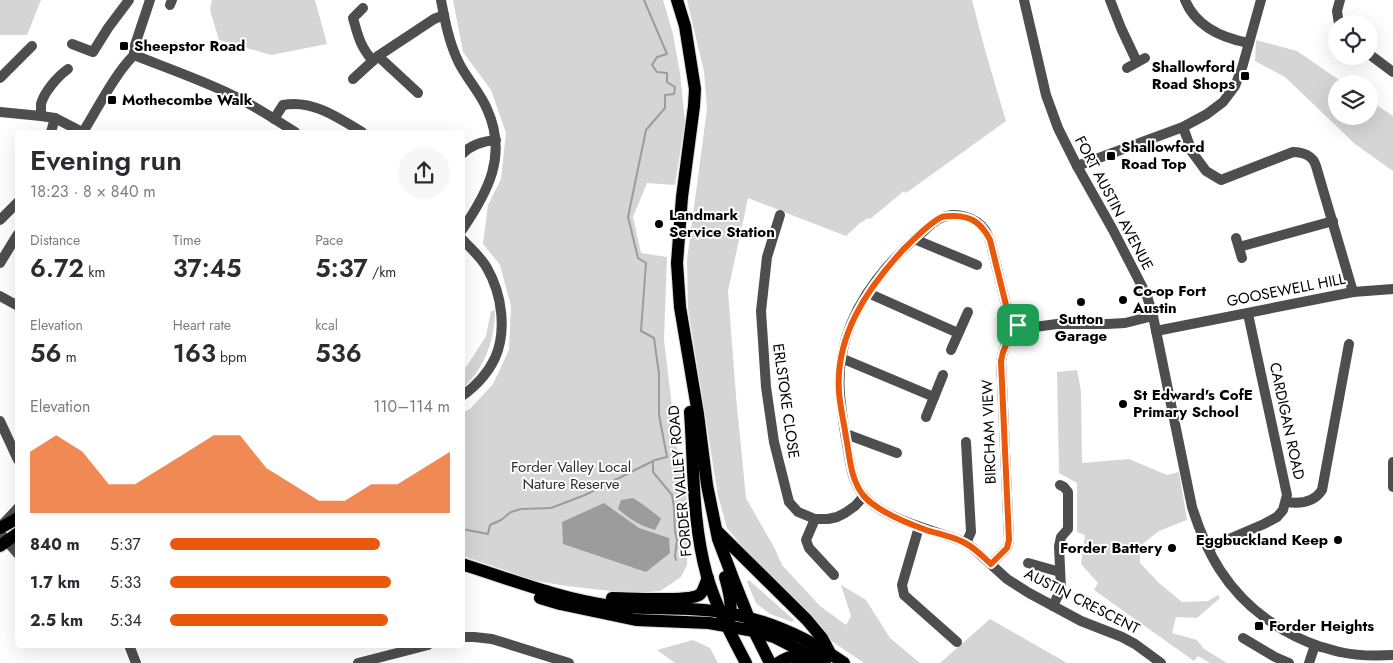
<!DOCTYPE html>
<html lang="en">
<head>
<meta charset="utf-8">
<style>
  :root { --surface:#fff; --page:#f7f7f7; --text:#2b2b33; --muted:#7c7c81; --accent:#ea580c }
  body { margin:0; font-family:Jost,sans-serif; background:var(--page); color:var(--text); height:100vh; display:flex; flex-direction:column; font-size:19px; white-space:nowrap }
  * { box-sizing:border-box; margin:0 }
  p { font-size:16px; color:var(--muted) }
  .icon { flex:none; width:28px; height:28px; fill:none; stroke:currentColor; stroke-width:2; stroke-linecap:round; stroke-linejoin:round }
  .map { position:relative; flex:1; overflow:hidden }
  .side { position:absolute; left:15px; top:130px; width:450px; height:518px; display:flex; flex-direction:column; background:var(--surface); border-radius:5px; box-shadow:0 5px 20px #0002 }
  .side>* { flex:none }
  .tools { position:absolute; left:1328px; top:15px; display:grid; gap:10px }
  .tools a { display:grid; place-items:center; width:50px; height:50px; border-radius:50%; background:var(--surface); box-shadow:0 5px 20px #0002; font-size:25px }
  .pin { position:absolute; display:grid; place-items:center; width:42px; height:42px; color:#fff; margin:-21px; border-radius:10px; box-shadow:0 2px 8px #0006 }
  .round { display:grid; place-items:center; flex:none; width:52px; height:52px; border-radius:26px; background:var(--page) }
  .head { display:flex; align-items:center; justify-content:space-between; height:85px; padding:0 15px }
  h1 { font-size:28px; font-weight:600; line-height:38px }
  .stats { display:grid; grid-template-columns:repeat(3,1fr); gap:8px; height:85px; padding:5px 15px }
  .stats div { display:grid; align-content:center }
  .stats b { font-size:25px; font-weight:600 }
  .stats small { font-size:14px; font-weight:400 }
  .stats p { font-size:14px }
  .chart { height:140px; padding:10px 15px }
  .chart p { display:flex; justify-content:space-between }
  .chart svg { width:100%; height:90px; margin-top:5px; fill:var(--accent); opacity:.7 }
  ul { padding:0 15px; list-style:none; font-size:16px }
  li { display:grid; grid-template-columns:80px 60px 1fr; align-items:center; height:38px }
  li i { height:12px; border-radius:6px; background:var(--accent) }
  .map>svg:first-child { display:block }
  .green { fill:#d5d5d5 }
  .water { fill:#9c9c9c }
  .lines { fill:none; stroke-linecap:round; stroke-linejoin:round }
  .stream { stroke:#9c9c9c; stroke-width:2 }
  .major-casing { stroke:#dbdbdb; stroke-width:14 }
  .minor { stroke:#4e4e4e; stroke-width:10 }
  .major { stroke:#000; stroke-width:12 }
  .route-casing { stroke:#fff; stroke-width:10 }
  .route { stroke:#ea580c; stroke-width:6 }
  .poi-dot { fill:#000; stroke:#fff; stroke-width:2 }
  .labels { text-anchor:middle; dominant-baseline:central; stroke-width:4; stroke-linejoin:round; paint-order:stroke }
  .poi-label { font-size:15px; font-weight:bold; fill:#000; stroke:#fff; text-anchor:start }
  .street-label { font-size:15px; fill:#000; stroke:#fff }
  .park-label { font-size:15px; fill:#2c2c2c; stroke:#fff }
</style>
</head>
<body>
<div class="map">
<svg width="1393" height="663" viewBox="0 0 1393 663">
  <rect width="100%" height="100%" fill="#fff"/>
  <g class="green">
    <polygon points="0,0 41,0 27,35 0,35"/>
    <polygon points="212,0 315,0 327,44 271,55 219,40 210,10"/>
    <polygon points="453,0 663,0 673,34 680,73 685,122 675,185 647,183 633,217 641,253 667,257 664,340 677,448 688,508 687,565 681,577 660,591 636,593 619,592 567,586 536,581 463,556 463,412 470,409 493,384 509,350 511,306 500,265 483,244 488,205 501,179 506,133 491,90 463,52"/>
    <path d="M687,0H972C982,41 994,81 1006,121L906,193L904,191L870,219L868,218L860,223L846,236L748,198L728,291L736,396L746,498L775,549L782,565L820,606L846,625L851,616L841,585L866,600L890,638L920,663H864L833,642L791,599L748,553L727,528L718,496L688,308L687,260L707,109L704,72Z"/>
    <polygon points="1256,40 1297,51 1345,84 1336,84 1336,116 1369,116 1369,100 1393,116 1393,171 1355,144 1285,77 1255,61"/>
    <path d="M495,310C495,339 485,368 463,388V368L467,366L486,336L491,311Z"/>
    <polygon points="1077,370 1081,391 1082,463 1129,459 1167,475 1179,472 1187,520 1159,531 1140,546 1140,563 1159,583 1182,602 1208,601 1218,595 1220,598 1197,618 1176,617 1172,633 1197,640 1204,649 1227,663 1210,663 1198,656 1194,661 1094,590 1098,583 1081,564 1085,535 1077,532 1077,483 1059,473 1057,372"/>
    <polygon points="749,580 794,620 792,622 770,614 756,603 747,582"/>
    <polygon points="990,619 1067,663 940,663"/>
    <polygon points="693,640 710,648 718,663 675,663 657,650"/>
  </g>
  <g class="water">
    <path d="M633,498C637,500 659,516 661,519L655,530C639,525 631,520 618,509L621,500Z"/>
    <polygon points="604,503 639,528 669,538 670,553 646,572 563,544 562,522"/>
  </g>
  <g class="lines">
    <g class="stream">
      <polyline points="653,461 653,472 672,495 674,508 675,532 677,540 675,556 676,560"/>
      <polyline points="462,529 488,534 490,525 501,520 511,512 521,509 551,508 585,495 655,460 667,457 659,415 659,374 654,338 641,331 646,263 638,258 628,217 646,130 665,108 665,95 674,94 675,87 667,82 667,73 657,72 652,65 657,57 667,54 644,0"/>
    </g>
    <g class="major-casing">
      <g id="major">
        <polyline points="677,0 685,26 695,89 694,106 682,197 677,263 680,307 698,414 707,485 718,539 734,581 754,631 770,663"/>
        <path d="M690,412C694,467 692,523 707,576C716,606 731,635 746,663"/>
        <polyline points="0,528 18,518"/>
        <polyline points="717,531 807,620 822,638 831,655"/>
        <polyline points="0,546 18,533"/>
        <path d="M462,564C512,580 561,599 612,606C649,610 686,606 722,612C766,619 808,638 844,663"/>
        <path d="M725,577C729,591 733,607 729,622"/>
        <polyline points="540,598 560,604 636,620 709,623 754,631 774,637 825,663"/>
        <path d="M612,598C628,598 688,602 699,595C704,592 705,583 708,578"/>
        <path d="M778,663C791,654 793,656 807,662"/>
      </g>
    </g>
    <g class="minor">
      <path d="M441,0C445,21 449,43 459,63C467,79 480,92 487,109C508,155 488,192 462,230"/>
      <path d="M1024,0L1046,95L1058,128L1077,166L1113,230L1147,296L1153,316L1192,507C1199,529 1207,550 1220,570C1244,607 1280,633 1321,647C1327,648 1334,651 1340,652C1357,656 1375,656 1393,655"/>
      <polyline points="1110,0 1121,28 1137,62"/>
      <path d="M1185,0C1196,27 1222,38 1249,43"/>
      <polyline points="170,5 172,0"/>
      <path d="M363,8L353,18C358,36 360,46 373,61"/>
      <polyline points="1339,24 1337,11 1340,0"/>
      <polyline points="72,44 93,52 108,28 129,0"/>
      <polyline points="1369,54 1393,72"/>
      <path d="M134,55C162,66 190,76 217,88C245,100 270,116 295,132"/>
      <polyline points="378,56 418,93"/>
      <polyline points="1127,68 1145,58"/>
      <polyline points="0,78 32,46"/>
      <polyline points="353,79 378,56 434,19 444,15"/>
      <polyline points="0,112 41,116 55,118 82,132"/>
      <path d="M41,116C41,112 41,107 41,104C44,92 58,76 68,69"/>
      <path d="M274,119L283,105C312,99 339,118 362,132"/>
      <path d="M1183,127L1192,152L1206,171L1221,180L1293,152C1303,152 1313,156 1316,166L1353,292"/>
      <polyline points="51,132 55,118"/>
      <path d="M83,132C98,108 114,75 134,55V48L150,0"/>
      <path d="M462,154C472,144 483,141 496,140"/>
      <polyline points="1077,166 1183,127 1207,114 1223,102 1235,86 1242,68 1261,0"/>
      <polyline points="780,215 767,257 761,311 766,387 774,442 789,502 798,512 815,519 828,519 837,517 845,513 855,506 864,496"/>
      <polyline points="0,220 18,202"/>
      <polyline points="1236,238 1242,258"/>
      <path d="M462,239C471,249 481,257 487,268C502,294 507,331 495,358C488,373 476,386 462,396"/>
      <polyline points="914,239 977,265"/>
      <polyline points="1239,247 1333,221"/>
      <polyline points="0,263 18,234"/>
      <polyline points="868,293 958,333"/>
      <polyline points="0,296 18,306"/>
      <path d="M1153,316L1125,323L1107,324H1057L1027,328L1017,325L1013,321L1007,309L990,240C988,237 987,233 985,230C976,217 955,211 941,218C934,221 928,227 923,232C890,259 858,297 846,338C835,374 840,402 846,439C850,458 850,480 864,496C886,521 936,530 966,543L973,548L1007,579L1029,593L1081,621L1122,637L1135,644L1161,663"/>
      <polyline points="1156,331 1353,292 1393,289"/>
      <polyline points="951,350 968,312"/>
      <polyline points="841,358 934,397"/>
      <polyline points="926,417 943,375"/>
      <polyline points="0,421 18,460"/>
      <polyline points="846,434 897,453"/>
      <polyline points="966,442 971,532 966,543"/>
      <polyline points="1393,462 1393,487"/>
      <path d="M1286,502C1300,504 1314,503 1322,490L1349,344"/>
      <polyline points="815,519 806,540 809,548 834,575"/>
      <polyline points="4,523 18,508"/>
      <polyline points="919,527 902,585 904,595 957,642"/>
      <polyline points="0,533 18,554"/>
      <polyline points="1208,548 1264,524 1277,517 1283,510 1287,495 1248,314"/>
      <polyline points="1028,563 1060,572"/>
      <path d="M991,564L1007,548L1009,540L1001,361C1003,347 1010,337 1017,325"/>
      <polyline points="1053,606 1061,589 1059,546 1061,537 1068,529 1068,492 1064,487 1060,485"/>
      <polyline points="462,637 474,637 492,639 569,663"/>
      <polyline points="1243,638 1275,657 1289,663"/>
      <polyline points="129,645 136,663"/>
      <polyline points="358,663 428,645"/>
      <polyline points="1309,663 1315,645"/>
    </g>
    <use href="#major" class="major"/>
  </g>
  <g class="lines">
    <g class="route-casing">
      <path id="route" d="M954,216C972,216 982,224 990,240L1007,309L1013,321L1018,325C1010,337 1003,347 1001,361L1009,540L1007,548L991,564C983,557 975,548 965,543C954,537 941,534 929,531C909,524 876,511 863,495C850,478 850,457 846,437C844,423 840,407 839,392C835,337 866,290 902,251C911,242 930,222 942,217C946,216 950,216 954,216Z"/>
    </g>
    <use href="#route" class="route"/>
  </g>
  <g class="poi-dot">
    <rect x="119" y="41" width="10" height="10" rx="2.5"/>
    <rect x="1240" y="71" width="10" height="10" rx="2.5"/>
    <rect x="107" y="95" width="10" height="10" rx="2.5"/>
    <rect x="1106" y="151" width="10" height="10" rx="2.5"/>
    <circle cx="659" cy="224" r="5"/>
    <circle cx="1123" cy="300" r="5"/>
    <circle cx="1081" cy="302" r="5"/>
    <circle cx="1123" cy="404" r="5"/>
    <circle cx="1338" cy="540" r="5"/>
    <circle cx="1172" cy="548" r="5"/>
    <rect x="1254" y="621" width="10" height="10" rx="2.5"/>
  </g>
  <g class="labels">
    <g class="poi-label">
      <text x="134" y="46">Sheepstor Road</text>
      <text x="1235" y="67" text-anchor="end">Shallowford<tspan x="1235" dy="17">Road Shops</tspan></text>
      <text x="122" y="100">Mothecombe Walk</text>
      <text x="1121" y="147">Shallowford<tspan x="1121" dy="17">Road Top</tspan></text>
      <text x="669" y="215">Landmark<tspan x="669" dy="17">Service Station</tspan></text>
      <text x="1133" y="291">Co-op Fort<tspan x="1133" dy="17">Austin</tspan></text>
      <text x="1081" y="319" text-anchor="middle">Sutton<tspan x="1081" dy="17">Garage</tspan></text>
      <text x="1133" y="395">St Edward's CofE<tspan x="1133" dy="17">Primary School</tspan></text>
      <text x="1328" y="540" text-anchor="end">Eggbuckland Keep</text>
      <text x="1162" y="548" text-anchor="end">Forder Battery</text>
      <text x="1269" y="626">Forder Heights</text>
    </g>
    <g class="street-label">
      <text transform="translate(1114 203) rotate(62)">FORT AUSTIN AVENUE</text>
      <text transform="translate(1286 290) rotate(-11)">GOOSEWELL HILL</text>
      <text transform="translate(786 401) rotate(82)">ERLSTOKE CLOSE</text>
      <text transform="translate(1287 421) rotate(78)">CARDIGAN ROAD</text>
      <text transform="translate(989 432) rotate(-92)">BIRCHAM VIEW</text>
      <text transform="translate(680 481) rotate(-95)">FORDER VALLEY ROAD</text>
      <text transform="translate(1082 601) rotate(27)">AUSTIN CRESCENT</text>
    </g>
    <g class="park-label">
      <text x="571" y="467">Forder Valley Local<tspan x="571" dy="17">Nature Reserve</tspan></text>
    </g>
  </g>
</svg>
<div class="tools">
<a><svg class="icon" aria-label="locate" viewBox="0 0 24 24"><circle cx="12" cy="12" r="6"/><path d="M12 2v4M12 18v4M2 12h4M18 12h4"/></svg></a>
<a><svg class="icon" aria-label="layers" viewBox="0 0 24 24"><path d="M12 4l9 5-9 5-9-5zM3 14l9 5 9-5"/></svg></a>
</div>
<div class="pin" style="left:1018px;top:325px;background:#1e9e55"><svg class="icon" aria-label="arrive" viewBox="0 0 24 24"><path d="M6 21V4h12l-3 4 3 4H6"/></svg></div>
<section class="side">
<div class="head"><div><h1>Evening run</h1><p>18:23 · 8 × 840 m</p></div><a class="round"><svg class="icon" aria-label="share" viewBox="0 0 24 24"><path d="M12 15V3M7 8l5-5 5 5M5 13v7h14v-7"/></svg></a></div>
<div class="stats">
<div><p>Distance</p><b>6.72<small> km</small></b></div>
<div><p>Time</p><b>37:45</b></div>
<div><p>Pace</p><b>5:37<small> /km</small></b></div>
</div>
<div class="stats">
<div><p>Elevation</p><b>56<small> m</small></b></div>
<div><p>Heart rate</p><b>163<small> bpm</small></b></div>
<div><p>kcal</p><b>536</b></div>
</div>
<div class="chart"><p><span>Elevation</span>110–114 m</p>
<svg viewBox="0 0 160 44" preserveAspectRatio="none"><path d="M0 44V14L10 6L20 14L30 30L40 30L50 22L60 14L70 6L80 6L90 22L100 30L110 38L120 38L130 30L140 30L150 22L160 14V44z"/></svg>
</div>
<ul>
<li><b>840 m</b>5:37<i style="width:75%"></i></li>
<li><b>1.7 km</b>5:33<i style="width:79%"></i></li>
<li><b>2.5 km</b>5:34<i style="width:78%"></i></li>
</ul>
</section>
</div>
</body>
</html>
